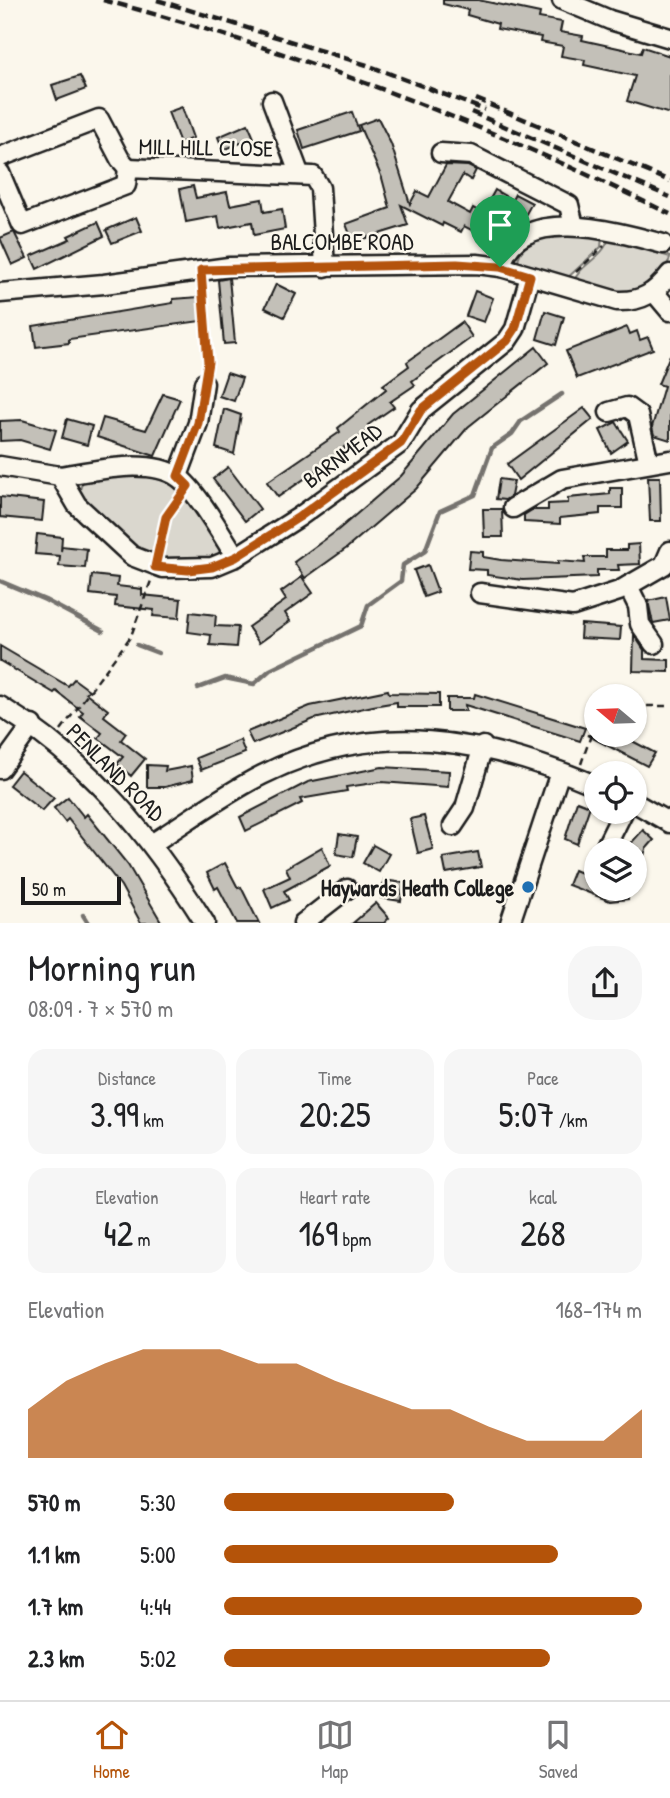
<!DOCTYPE html>
<html lang="en">
<head>
<meta charset="utf-8">
<style>
  :root { --surface:#fff; --page:#f6f6f6; --text:#202124; --muted:#757577; --line:#e0e0e0; --accent:#b45309 }
  body { margin:0; font-family:"Patrick Hand",sans-serif; background:var(--page); color:var(--text); height:100vh; display:flex; flex-direction:column; font-size:26px; white-space:nowrap }
  * { box-sizing:border-box; margin:0 }
  p { font-size:23px; color:var(--muted) }
  .icon { flex:none; width:38px; height:38px; fill:none; stroke:currentColor; stroke-width:2; stroke-linecap:round; stroke-linejoin:round }
  .map { position:relative; height:923px; overflow:hidden }
  .side { display:flex; flex-direction:column; background:var(--surface); flex:1 }
  .side>* { flex:none }
  .needle { width:46px; rotate:289deg }
  .controls { position:absolute; left:584px; top:684px; display:grid; gap:14px }
  .controls a { display:grid; place-items:center; width:63px; height:63px; border-radius:50%; background:var(--surface); box-shadow:0 2px 5px #0004; font-size:35px }
  .scale { position:absolute; left:21px; bottom:18px; width:100px; box-sizing:border-box; padding-left:7px; border:4px solid #1c1c1c; border-top:0; font-size:19px; line-height:24px; white-space:nowrap; color:#1c1c1c; -webkit-text-stroke:5px #fbf7ec; paint-order:stroke }
  .pin { position:absolute; display:grid; place-items:center; width:60px; height:60px; color:#fff; margin:-72px -30px; border-radius:50% 50% 50% 0; rotate:-45deg; box-shadow:0 0 7px #0007 }
  .pin .icon { rotate:45deg }
  .round { display:grid; place-items:center; flex:none; width:74px; height:74px; border-radius:28px; background:var(--page) }
  .head { display:flex; align-items:center; justify-content:space-between; height:119px; padding:0 28px }
  h1 { font-size:38px; font-weight:600; line-height:52px }
  .stats { display:grid; grid-template-columns:repeat(3,1fr); gap:10px; height:119px; padding:7px 28px }
  .stats div { display:grid; align-content:center; border-radius:18px; background:var(--page); text-align:center }
  .stats b { font-size:35px; font-weight:600 }
  .stats small { font-size:19px; font-weight:400 }
  .stats p { font-size:19px }
  .chart { height:196px; padding:14px 28px }
  .chart p { display:flex; justify-content:space-between }
  .chart svg { width:100%; height:126px; margin-top:7px; fill:var(--accent); opacity:.7 }
  ul { padding:0 28px; list-style:none; font-size:23px }
  li { display:grid; grid-template-columns:112px 84px 1fr; align-items:center; height:52px }
  li i { height:18px; border-radius:9px; background:var(--accent) }
  .menu { display:flex; justify-content:space-around; align-items:center; height:98px; border-top:2px solid var(--line); background:var(--surface); font-size:19px; color:var(--muted) }
  .menu a { display:grid; justify-items:center; gap:4px }
  .menu .selected { color:var(--accent) }
  .map>svg:first-child { display:block }
  .green { fill:#dad7ce; stroke:#7b7a75; stroke-width:2 }
  .lines { fill:none; stroke-linecap:round; stroke-linejoin:round }
  .stream { stroke:#74726e; stroke-width:4.5 }
  .building { fill:#c3c0b8; stroke:#1c1c1c; stroke-width:2 }
  .minor-casing { stroke:#1c1c1c; stroke-width:23 }
  .path { stroke:#1c1c1c; stroke-width:2.5; stroke-dasharray:7 5; stroke-linecap:butt }
  .minor { stroke:#fbf7ec; stroke-width:18 }
  .rail { stroke:#1c1c1c; stroke-width:4.5; stroke-dasharray:10 5; stroke-linecap:butt }
  .route-casing { stroke:#fff; stroke-width:14 }
  .route { stroke:#b45309; stroke-width:9 }
  .poi-dot { fill:#1f6fb2; stroke:#fbf7ec; stroke-width:2.5 }
  .labels { text-anchor:middle; dominant-baseline:central; stroke-width:5; stroke-linejoin:round; paint-order:stroke }
  .street-label { font-size:23px; fill:#1c1c1c; stroke:#fbf7ec }
  .poi-label { font-size:23px; font-weight:bold; fill:#1c1c1c; stroke:#fbf7ec; text-anchor:end }
</style>
</head>
<body>
<div class="map">
<svg width="670" height="923" viewBox="0 0 670 923">
  <rect width="100%" height="100%" fill="#fbf7ec"/>
  <filter id="ink" filterUnits="userSpaceOnUse"><feTurbulence type="fractalNoise" baseFrequency=".0143" numOctaves="2"/><feDisplacementMap in="SourceGraphic" scale="14" xChannelSelector="R" yChannelSelector="G"/><feConvolveMatrix kernelMatrix="1 2 1 2 8 2 1 2 1" color-interpolation-filters="sRGB"/></filter>
  <g filter="url(#ink)">
    <g class="green">
      <path d="M581,235L602,237L601,247L565,280L518,263C518,235 561,236 581,235Z"/>
      <path d="M609,238L670,257V259C646,304 615,294 573,283C580,263 603,259 609,238Z"/>
      <polygon points="152,474 176,483 221,543 218,558 163,563 134,550 78,496 83,480 91,476"/>
    </g>
    <g class="lines">
      <g class="stream">
        <polyline points="0,581 45,600 103,631"/>
        <polyline points="137,645 158,653"/>
        <polyline points="198,688 225,678 254,684 270,670 361,626 368,605 401,581 403,565 425,551 440,511 475,495 492,448 512,434 521,421 562,394"/>
        <polyline points="83,915 88,923"/>
      </g>
    </g>
    <g class="building">
      <polygon points="443,0 478,0 540,13 539,18 562,22 560,32 583,36 582,40 641,53 643,47 670,56 670,114 627,101 635,76 584,65 585,60 561,56 563,46 540,42 541,37 497,29 498,24 467,15 468,10 443,4"/>
      <polygon points="80,76 86,89 57,100 52,85"/>
      <polygon points="182,107 193,138 180,143 168,112"/>
      <polygon points="352,112 359,131 304,149 298,130"/>
      <polygon points="378,118 391,144 410,204 417,191 429,197 446,165 468,166 476,170 471,180 463,175 448,202 470,214 473,208 490,218 481,235 464,226 461,232 443,223 442,226 401,205 408,225 353,242 346,224 390,208 382,178 359,125"/>
      <polygon points="248,124 254,138 223,150 218,137"/>
      <polygon points="193,186 196,198 227,192 230,205 262,199 264,212 282,209 285,229 254,235 252,222 220,228 218,216 186,222 180,189"/>
      <polygon points="495,190 512,200 515,194 532,203 522,221 505,212 502,217 485,208"/>
      <polygon points="136,217 142,231 112,243 106,230"/>
      <polygon points="98,222 104,236 37,269 31,256 70,239 68,236"/>
      <polygon points="14,232 27,258 12,265 0,238"/>
      <polygon points="229,278 235,343 224,344 218,280"/>
      <polygon points="276,284 296,294 284,317 265,308"/>
      <polygon points="475,291 493,298 484,322 466,316"/>
      <polygon points="199,297 201,321 69,339 69,343 36,347 33,326 173,303 173,299"/>
      <polygon points="545,311 564,317 556,345 537,339"/>
      <polygon points="462,322 472,337 412,381 415,385 390,402 394,407 368,425 371,429 344,447 346,450 278,497 267,482 340,432 338,428 386,389 383,385 409,366 407,362"/>
      <polygon points="627,327 630,334 637,331 640,340 648,337 653,349 577,378 566,351"/>
      <polygon points="536,347 548,363 468,427 416,489 347,548 305,578 294,562 338,530 401,476 453,414"/>
      <polygon points="670,355 670,440 654,435 652,427 664,386 658,384"/>
      <polygon points="227,373 242,378 234,401 219,396"/>
      <polygon points="163,394 180,399 155,456 97,437 103,418 146,430"/>
      <polygon points="584,408 593,419 518,480 507,464"/>
      <polygon points="224,409 241,415 234,454 216,448"/>
      <polygon points="67,419 92,426 87,445 62,438"/>
      <polygon points="22,420 56,430 50,449 20,440 0,441 0,421"/>
      <polygon points="616,422 628,441 611,453 600,430"/>
      <polygon points="228,467 260,509 245,521 213,479"/>
      <polygon points="648,477 660,477 661,521 650,521"/>
      <polygon points="499,479 514,481 511,496 505,500 496,499"/>
      <polygon points="610,488 622,488 622,508 600,508 600,514 560,518 560,524 524,522 524,515 532,510 548,510 548,504 568,503 568,498 610,494"/>
      <polygon points="0,497 44,502 42,521 0,517"/>
      <polygon points="483,509 502,509 503,537 484,537"/>
      <polygon points="37,534 62,537 61,551 62,546 87,549 85,568 59,566 60,556 35,554"/>
      <polygon points="639,544 640,564 618,565 619,570 597,570 597,577 523,580 487,575 487,570 468,569 470,551 483,552 483,557 501,560 558,564 558,561 585,563 584,557 606,557 606,550 627,550 627,545"/>
      <polygon points="428,565 438,592 424,597 414,570"/>
      <polygon points="92,575 118,578 117,586 142,589 142,595 181,599 179,618 153,616 154,610 115,606 116,597 90,594"/>
      <polygon points="302,577 313,593 285,613 290,621 259,643 248,627 286,600 281,592"/>
      <polygon points="666,597 670,620 653,623 648,601"/>
      <polygon points="190,612 216,615 215,626 238,627 236,647 210,645 211,635 188,632"/>
      <polygon points="581,624 621,627 620,640 580,638"/>
      <polygon points="634,635 644,650 644,659 669,660 669,672 633,671"/>
      <polygon points="0,646 68,686 74,679 89,690 86,693 108,710 104,716 126,733 121,740 145,759 131,776 117,764 123,757 98,738 102,733 80,716 83,712 56,691 54,693 0,661"/>
      <polygon points="388,690 389,693 439,694 439,707 397,707 397,702 373,706 314,719 253,744 247,732 310,706"/>
      <polygon points="475,694 585,728 580,741 465,705 466,711 447,711 447,698 474,698"/>
      <polygon points="587,735 621,735 655,753 647,766"/>
      <polygon points="240,740 245,753 201,770 196,758"/>
      <polygon points="147,765 166,766 165,771 191,766 193,780 165,787 147,787"/>
      <polygon points="382,767 449,771 448,787 381,782 346,787 347,791 300,799 302,803 246,831 240,817 308,782"/>
      <polygon points="20,771 54,798 42,811 9,785"/>
      <polygon points="68,797 84,817 87,814 128,865 162,923 141,923 121,886 68,819 65,822 54,808"/>
      <polygon points="577,801 590,806 577,844 565,839"/>
      <polygon points="424,816 433,849 418,853 410,819"/>
      <polygon points="643,830 654,840 646,849 638,875 632,842"/>
      <polygon points="339,834 357,837 353,857 336,854"/>
      <polygon points="373,845 389,854 379,872 363,863"/>
      <polygon points="322,847 330,866 284,891 289,900 272,908 264,889 290,877 286,868"/>
      <polygon points="478,852 481,867 446,873 443,858"/>
      <polygon points="225,863 238,888 241,887 259,923 237,923 218,887 215,889 207,873"/>
      <polygon points="574,870 597,880 597,889 627,889 628,899 610,901 568,885"/>
      <polygon points="384,880 404,883 401,901 381,898"/>
      <polygon points="376,903 389,918 384,923 353,923"/>
    </g>
    <g class="lines">
      <g class="minor-casing">
        <g id="minor">
          <polyline points="562,0 610,20 670,38"/>
          <polyline points="272,101 299,173"/>
          <polyline points="441,153 471,155 569,205 574,226"/>
          <polyline points="0,157 99,119 120,159 128,168"/>
          <polyline points="0,173 22,225 126,185 128,168 313,176 320,188 325,267"/>
          <path d="M501,267C515,202 619,232 663,244"/>
          <polyline points="654,292 670,311"/>
          <path d="M0,293L104,284L229,267L477,264L501,267L617,301C642,302 655,293 670,274"/>
          <polyline points="609,412 627,407 638,415 649,463"/>
          <polyline points="0,466 60,476 77,505 132,556 163,568 212,567 236,557 299,517 401,443 421,410 507,341 515,329 530,276"/>
          <path d="M60,476C92,471 149,457 178,477C196,489 223,537 236,557"/>
          <polyline points="178,476 198,423 204,383"/>
          <polyline points="513,508 562,479 670,460"/>
          <polyline points="628,586 638,606 640,624 654,644"/>
          <polyline points="480,593 573,606 619,591 664,565 670,551"/>
          <path d="M0,706C91,762 149,834 205,923"/>
          <polyline points="0,769 32,725"/>
          <polyline points="635,803 670,823"/>
          <polyline points="453,826 465,808 483,746"/>
          <path d="M153,843C189,820 224,794 262,775C375,718 484,738 597,786"/>
          <polyline points="604,850 623,812"/>
          <polyline points="303,923 347,889"/>
          <polyline points="510,923 560,772"/>
        </g>
      </g>
      <g class="path">
        <polyline points="576,272 604,246"/>
        <polyline points="202,285 206,369"/>
        <polyline points="157,551 166,517 178,499"/>
        <polyline points="604,696 605,693 619,696"/>
        <polyline points="635,706 670,706"/>
        <polyline points="61,730 131,636 152,578"/>
        <polyline points="581,764 597,718"/>
      </g>
      <use href="#minor" class="minor"/>
      <g class="rail">
        <path d="M103,0C300,52 488,125 670,214"/>
        <polyline points="157,0 367,65 485,110"/>
        <polyline points="476,99 670,181"/>
        <polyline points="471,112 670,197"/>
      </g>
    </g>
  </g>
  <g class="lines" filter="url(#ink)">
    <g class="route-casing">
      <polygon id="route" points="457,264 500,267 530,276 515,329 507,341 421,410 401,443 299,517 236,557 212,567 188,570 155,567 166,517 188,486 178,476 198,423 208,362 201,270"/>
    </g>
    <use href="#route" class="route"/>
  </g>
  <circle class="poi-dot" cx="528" cy="887" r="7"/>
  <g class="labels">
    <g class="street-label">
      <text transform="translate(206 147) rotate(1)">MILL HILL CLOSE</text>
      <text x="342" y="241">BALCOMBE ROAD</text>
      <text transform="translate(342 455) rotate(-37)">BARNMEAD</text>
      <text transform="translate(116 772) rotate(45)">PENLAND ROAD</text>
    </g>
    <g class="poi-label">
      <text x="514" y="887">Haywards Heath College</text>
    </g>
  </g>
</svg>
<div class="controls">
<a><svg class="needle" viewBox="-14 -14 28 28"><path d="M0-13l5 13h-10z" fill="#e53935"/><path d="M0 13l5-13h-10z" fill="#757577"/></svg></a>
<a><svg class="icon" aria-label="locate" viewBox="0 0 24 24"><circle cx="12" cy="12" r="6"/><path d="M12 2v4M12 18v4M2 12h4M18 12h4"/></svg></a>
<a><svg class="icon" aria-label="layers" viewBox="0 0 24 24"><path d="M12 4l9 5-9 5-9-5zM3 14l9 5 9-5"/></svg></a>
</div>
<div class="scale">50 m</div>
<div class="pin" style="left:500px;top:267px;background:#1e9e55"><svg class="icon" aria-label="arrive" viewBox="0 0 24 24"><path d="M6 21V4h12l-3 4 3 4H6"/></svg></div>
</div>
<section class="side">
<div class="head"><div><h1>Morning run</h1><p>08:09 · 7 × 570 m</p></div><a class="round"><svg class="icon" aria-label="share" viewBox="0 0 24 24"><path d="M12 15V3M7 8l5-5 5 5M5 13v7h14v-7"/></svg></a></div>
<div class="stats">
<div><p>Distance</p><b>3.99<small> km</small></b></div>
<div><p>Time</p><b>20:25</b></div>
<div><p>Pace</p><b>5:07<small> /km</small></b></div>
</div>
<div class="stats">
<div><p>Elevation</p><b>42<small> m</small></b></div>
<div><p>Heart rate</p><b>169<small> bpm</small></b></div>
<div><p>kcal</p><b>268</b></div>
</div>
<div class="chart"><p><span>Elevation</span>168–174 m</p>
<svg viewBox="0 0 160 44" preserveAspectRatio="none"><path d="M0 44V27L10 17L20 11L30 6L40 6L50 6L60 11L70 11L80 17L90 22L100 27L110 27L120 33L130 38L140 38L150 38L160 27V44z"/></svg>
</div>
<ul>
<li><b>570 m</b>5:30<i style="width:55%"></i></li>
<li><b>1.1 km</b>5:00<i style="width:80%"></i></li>
<li><b>1.7 km</b>4:44<i style="width:100%"></i></li>
<li><b>2.3 km</b>5:02<i style="width:78%"></i></li>
</ul>
</section>
<nav class="menu">
<a class="selected"><svg class="icon" aria-label="home" viewBox="0 0 24 24"><path d="M3 11l9-7 9 7M6 9v11h12V9"/></svg>Home</a>
<a><svg class="icon" aria-label="map" viewBox="0 0 24 24"><path d="M3 6l6-2 6 2 6-2v14l-6 2-6-2-6 2zM9 4v14M15 6v14"/></svg>Map</a>
<a><svg class="icon" aria-label="saved" viewBox="0 0 24 24"><path d="M7 4h10v16l-5-4-5 4z"/></svg>Saved</a>
</nav>
</body>
</html>
